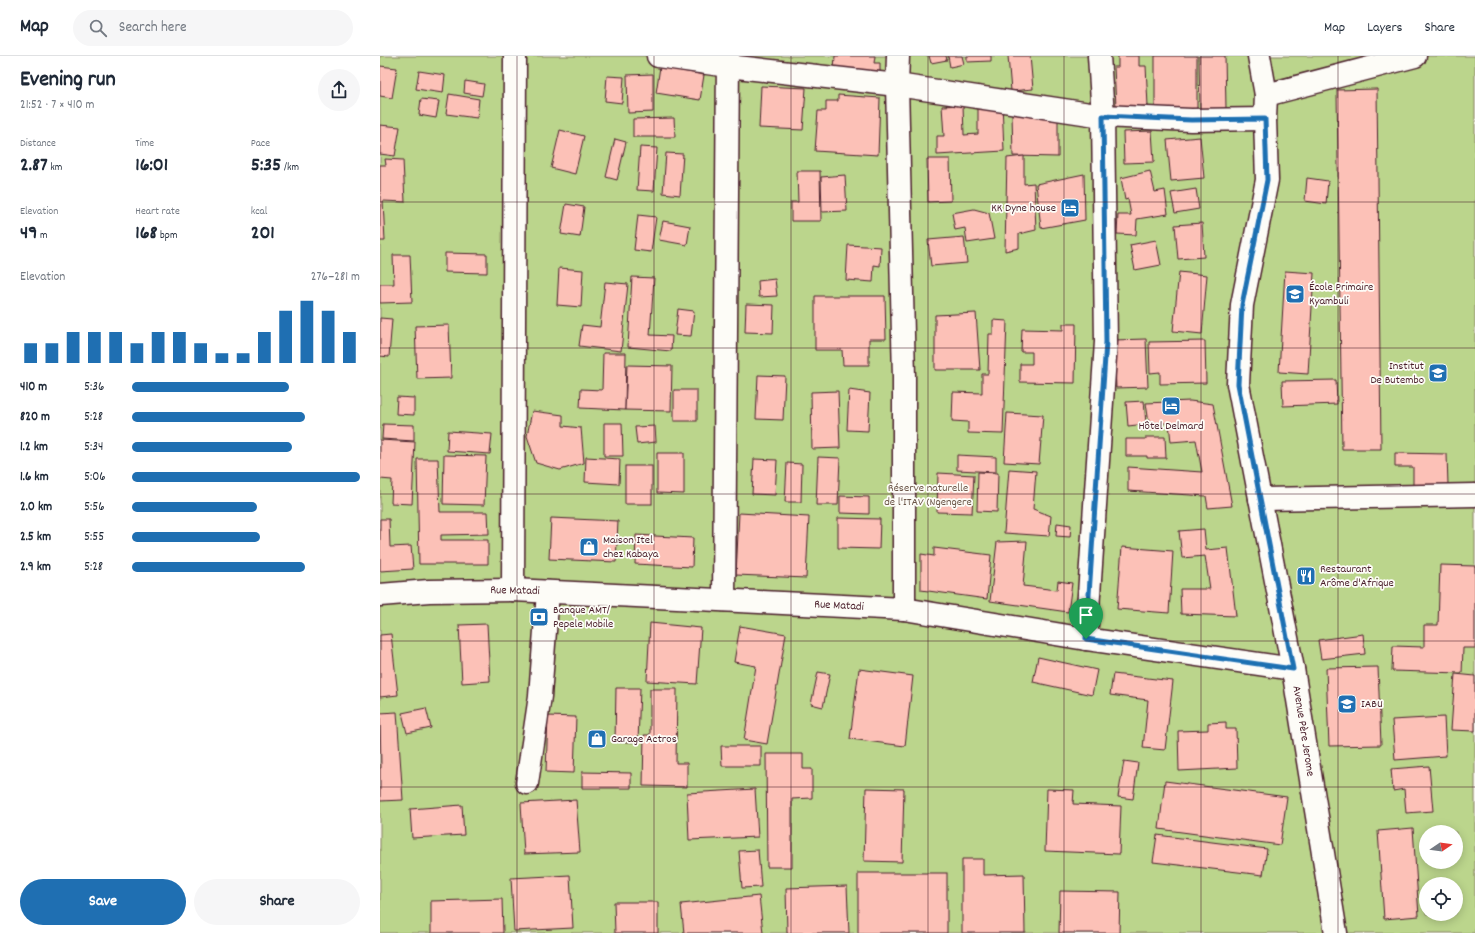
<!DOCTYPE html>
<html lang="en">
<head>
<meta charset="utf-8">
<style>
  :root { --surface:#fff; --page:#f6f6f7; --text:#1f2937; --muted:#747a83; --line:#e0e1e3; --accent:#1f6fb2 }
  body { margin:0; font-family:Dekko,sans-serif; background:var(--page); color:var(--text); height:100vh; display:flex; flex-direction:column; font-size:15px; white-space:nowrap }
  * { box-sizing:border-box; margin:0 }
  p { font-size:13px; color:var(--muted) }
  .icon { flex:none; width:22px; height:22px; fill:none; stroke:currentColor; stroke-width:2; stroke-linecap:round; stroke-linejoin:round }
  .map { position:relative; flex:1; overflow:hidden }
  .panel { display:flex; flex-direction:column; background:var(--surface); width:380px }
  .panel>* { flex:none }
  .needle { width:26px; rotate:77deg }
  .tools { position:absolute; left:1039px; top:769px; display:grid; gap:8px }
  .tools a { display:grid; place-items:center; width:44px; height:44px; border-radius:50%; background:var(--surface); box-shadow:0 2px 10px #0003; font-size:20px }
  .pin { position:absolute; display:grid; place-items:center; width:34px; height:34px; color:#fff; margin:-41px -17px; border-radius:50% 50% 50% 0; rotate:-45deg; box-shadow:0 0 4px #0007 }
  .pin .icon { rotate:45deg }
  .round { display:grid; place-items:center; flex:none; width:42px; height:42px; border-radius:21px; background:var(--page) }
  .summary { display:flex; align-items:center; justify-content:space-between; height:68px; padding:0 20px }
  h1 { font-size:22px; font-weight:700; line-height:30px }
  .metrics { display:grid; grid-template-columns:repeat(3,1fr); gap:6px; height:68px; padding:4px 20px }
  .metrics div { display:grid; align-content:center }
  .metrics b { font-size:20px; font-weight:700 }
  .metrics small { font-size:11px; font-weight:400 }
  .metrics p { font-size:11px }
  .chart { height:112px; padding:8px 20px }
  .chart p { display:flex; justify-content:space-between }
  .chart svg { width:100%; height:72px; margin-top:4px; stroke:var(--accent); stroke-width:6 }
  .primary-button { display:flex; gap:8px; margin-top:auto; padding:8px 20px }
  .primary-button a { flex:1; height:46px; border-radius:24px; background:var(--accent); color:#fff; font-size:16px; font-weight:700; line-height:46px; text-align:center }
  .primary-button a+a { background:var(--page); color:var(--text) }
  ul { padding:0 20px; list-style:none; font-size:13px }
  li { display:grid; grid-template-columns:64px 48px 1fr; align-items:center; height:30px }
  li i { height:10px; border-radius:5px; background:var(--accent) }
  header { display:flex; align-items:center; gap:24px; box-sizing:border-box; height:56px; padding:0 20px; background:var(--surface); border-bottom:1px solid var(--line) }
  header strong { font-size:19px }
  nav { display:flex; gap:22px; margin-inline-start:auto; font-size:14px }
  .search { width:280px; height:36px; background:var(--page); display:flex; align-items:center; gap:10px; box-sizing:border-box; padding:0 14px; border-radius:22px; color:var(--muted); font-size:15px }
  main { display:flex; flex:1; min-height:0 }
  .map>svg:first-child { display:block }
  .green { fill:#bbd58c; stroke:#827a5c; fill-rule:evenodd }
  .building { fill:#fcc1b7; stroke:#4a1f2b }
  .lines { fill:none; stroke-linecap:round; stroke-linejoin:round }
  .street-casing { stroke:#4a1f2b; stroke-width:25 }
  .secondary-casing { stroke:#4a1f2b; stroke-width:25 }
  .street { stroke:#fdfcf7; stroke-width:22 }
  .secondary { stroke:#fdfcf7; stroke-width:22 }
  .route-casing { stroke:#fff; stroke-width:8 }
  .route { stroke:#1f6fb2; stroke-width:5 }
  .grid { fill:none; stroke:#4a1f2b; stroke-width:1; stroke-opacity:0.55 }
  .labels { text-anchor:middle; dominant-baseline:central; stroke-width:3.5; stroke-linejoin:round; paint-order:stroke }
  .poi-label { font-size:12px; fill:#4a1f2b; stroke:#fdfcf7; text-anchor:start }
  .park-label { font-size:12px; fill:#6c5648; stroke:#fdfcf7 }
  .street-label { font-size:12px; fill:#4a1f2b; stroke:#fdfcf7 }
</style>
</head>
<body>
<header>
<strong>Map</strong>
<div class="search"><svg class="icon" aria-label="search" viewBox="0 0 24 24"><circle cx="10" cy="10" r="6"/><path d="M15 15l6 6"/></svg>Search here</div>
<nav><a>Map</a><a>Layers</a><a>Share</a></nav>
</header>
<main>
<section class="panel">
<div class="summary"><div><h1>Evening run</h1><p>21:52 · 7 × 410 m</p></div><a class="round"><svg class="icon" aria-label="share" viewBox="0 0 24 24"><path d="M12 15V3M7 8l5-5 5 5M5 13v7h14v-7"/></svg></a></div>
<div class="metrics">
<div><p>Distance</p><b>2.87<small> km</small></b></div>
<div><p>Time</p><b>16:01</b></div>
<div><p>Pace</p><b>5:35<small> /km</small></b></div>
</div>
<div class="metrics">
<div><p>Elevation</p><b>49<small> m</small></b></div>
<div><p>Heart rate</p><b>168<small> bpm</small></b></div>
<div><p>kcal</p><b>201</b></div>
</div>
<div class="chart"><p><span>Elevation</span>276–281 m</p>
<svg viewBox="0 0 160 44" preserveAspectRatio="none"><path d="M5 44V32M15 44V32M25 44V25M35 44V25M45 44V25M55 44V32M65 44V25M75 44V25M85 44V32M95 44V38M105 44V38M115 44V25M125 44V12M135 44V6M145 44V12M155 44V25"/></svg>
</div>
<ul>
<li><b>410 m</b>5:36<i style="width:69%"></i></li>
<li><b>820 m</b>5:28<i style="width:76%"></i></li>
<li><b>1.2 km</b>5:34<i style="width:70%"></i></li>
<li><b>1.6 km</b>5:06<i style="width:100%"></i></li>
<li><b>2.0 km</b>5:56<i style="width:55%"></i></li>
<li><b>2.5 km</b>5:55<i style="width:56%"></i></li>
<li><b>2.9 km</b>5:28<i style="width:76%"></i></li>
</ul>
<div class="primary-button"><a>Save</a><a>Share</a></div>
</section>
<div class="map">
<svg width="1095" height="877" viewBox="0 0 1095 877">
  <rect width="100%" height="100%" fill="#fdfcf7"/>
  <filter id="ink" filterUnits="userSpaceOnUse"><feTurbulence type="fractalNoise" baseFrequency=".025" numOctaves="2"/><feDisplacementMap in="SourceGraphic" scale="8" xChannelSelector="R" yChannelSelector="G"/><feConvolveMatrix kernelMatrix="1 2 1 2 8 2 1 2 1" color-interpolation-filters="sRGB"/></filter>
  <g filter="url(#ink)">
    <path class="green" d="M0,0H1095V877H0ZM1046,776H1076V806H1046ZM1046,828H1076V858H1046Z"/>
    <g class="building">
      <polygon points="455,0 495,0 494,7 500,7 500,19 454,13"/>
      <polygon points="549,0 566,0 567,4 551,7"/>
      <polygon points="568,0 582,0 584,8 570,11"/>
      <polygon points="587,0 611,0 611,5 587,6"/>
      <polygon points="628,0 650,0 653,33 631,35"/>
      <polygon points="738,0 759,0 759,10 766,10 768,50 736,51 734,11 738,11"/>
      <rect x="775" y="0" width="42" height="56"/>
      <polygon points="819,0 845,0 846,53 820,53"/>
      <polygon points="0,10 17,12 12,42 0,40"/>
      <polygon points="280,11 324,19 320,44 276,37"/>
      <polygon points="39,15 65,19 63,37 36,33"/>
      <polygon points="273,18 273,56 248,57 247,19"/>
      <polygon points="227,20 244,21 242,47 225,45"/>
      <polygon points="85,25 104,28 102,40 84,37"/>
      <polygon points="381,30 426,32 423,74 379,72"/>
      <polygon points="997,33 1001,393 962,393 957,34"/>
      <polygon points="69,38 99,43 97,62 66,58"/>
      <polygon points="458,39 500,42 498,99 435,95 438,55 446,55 446,45 458,45"/>
      <polygon points="41,43 59,45 56,62 39,59"/>
      <polygon points="598,46 622,47 624,95 557,99 557,80 564,80 562,50 583,49 584,79 598,78"/>
      <polygon points="632,58 678,63 678,101 633,100"/>
      <polygon points="294,62 295,81 253,81 253,63"/>
      <polygon points="0,69 20,71 15,100 0,98"/>
      <polygon points="180,74 204,80 195,118 171,112"/>
      <polygon points="772,75 774,106 744,107 743,76"/>
      <polygon points="820,81 824,122 791,125 787,84"/>
      <polygon points="235,83 246,86 237,124 226,121"/>
      <polygon points="260,91 277,92 274,135 257,134"/>
      <polygon points="286,97 303,98 300,139 283,137"/>
      <polygon points="644,100 644,128 654,127 656,174 639,178 639,192 625,195 627,102"/>
      <polygon points="5,103 23,104 25,146 3,145 5,185 0,185 0,109 6,109"/>
      <polygon points="547,103 570,103 571,145 548,146"/>
      <polygon points="417,115 440,115 441,165 411,165 411,146 418,146"/>
      <polygon points="770,115 775,136 785,134 788,158 757,163 756,179 737,178 738,159 751,159 748,143 745,144 741,122"/>
      <polygon points="704,118 705,164 661,172 656,128"/>
      <polygon points="465,119 467,155 442,156 441,121"/>
      <polygon points="927,122 948,125 946,148 925,145"/>
      <polygon points="816,133 819,153 795,157 791,137"/>
      <polygon points="186,148 204,151 200,181 181,178"/>
      <polygon points="594,153 609,157 614,183 587,187 585,172 575,174 572,157"/>
      <polygon points="258,159 276,161 271,196 254,194"/>
      <polygon points="283,165 310,170 307,189 279,184"/>
      <polygon points="822,167 824,201 798,203 795,169"/>
      <polygon points="584,181 587,207 551,210 548,184"/>
      <polygon points="776,184 781,209 755,214 750,189"/>
      <polygon points="468,189 501,191 500,210 494,209 493,226 466,224"/>
      <polygon points="65,197 107,198 107,217 65,216"/>
      <polygon points="13,199 30,199 32,246 0,247 0,228 14,228"/>
      <polygon points="179,212 203,214 201,251 177,249"/>
      <polygon points="905,215 934,217 928,318 899,316"/>
      <polygon points="799,216 827,219 822,278 793,275"/>
      <polygon points="252,221 274,222 270,279 292,280 291,295 248,291"/>
      <polygon points="395,223 397,240 379,241 378,225"/>
      <polygon points="225,226 248,228 241,295 199,290 202,269 220,271"/>
      <polygon points="435,240 505,240 506,283 489,283 489,309 463,309 462,294 435,294"/>
      <polygon points="366,248 394,249 393,277 365,276"/>
      <polygon points="298,253 314,255 311,280 295,279"/>
      <polygon points="596,257 600,314 555,314 555,259"/>
      <polygon points="0,262 12,263 9,301 0,300"/>
      <polygon points="613,264 627,265 623,378 588,377 588,366 572,365 573,336 602,337 602,318 608,318 609,278 613,278"/>
      <polygon points="683,268 696,268 695,327 640,326 640,308 652,308 652,296 641,296 642,273 683,274"/>
      <polygon points="69,269 71,322 37,323 35,270"/>
      <polygon points="766,283 768,331 736,332 734,284"/>
      <polygon points="825,285 826,327 780,328 780,316 770,317 769,286"/>
      <polygon points="223,297 246,297 245,354 200,352 201,333 222,334"/>
      <polygon points="247,309 292,310 291,355 245,354"/>
      <polygon points="378,319 405,320 403,364 376,363"/>
      <polygon points="956,324 957,348 903,350 902,325"/>
      <rect x="294" y="334" width="23" height="31"/>
      <polygon points="469,334 490,337 488,375 467,374"/>
      <polygon points="458,335 460,392 432,393 431,336"/>
      <polygon points="17,341 34,342 34,359 16,358"/>
      <polygon points="764,345 766,368 748,370 746,346"/>
      <polygon points="810,345 833,348 852,450 828,452 826,440 748,435 748,411 822,416 816,384 791,386 789,367 769,367 766,347"/>
      <polygon points="152,355 183,359 183,370 201,372 204,407 180,414 156,407 147,380"/>
      <polygon points="627,357 663,359 659,408 624,406"/>
      <polygon points="224,367 242,367 243,400 224,400"/>
      <polygon points="3,368 34,369 34,385 2,383"/>
      <polygon points="275,370 276,386 257,388 255,371"/>
      <polygon points="68,375 112,378 110,398 67,395"/>
      <polygon points="766,381 785,381 786,402 767,402 767,400 746,400 746,383 766,383"/>
      <polygon points="0,384 35,386 32,448 11,447 12,424 0,423"/>
      <polygon points="277,397 304,397 304,438 277,437"/>
      <polygon points="1015,397 1067,398 1068,429 1033,429 1033,411 1015,411"/>
      <polygon points="64,399 106,400 104,449 63,448"/>
      <polygon points="577,399 616,401 616,416 577,414"/>
      <polygon points="206,401 240,403 239,428 205,426"/>
      <polygon points="438,401 460,402 458,449 436,449"/>
      <polygon points="37,403 58,403 60,456 108,456 109,478 61,479 61,484 108,484 108,508 39,508"/>
      <polygon points="374,403 397,404 395,439 372,438"/>
      <polygon points="407,407 422,408 421,446 405,446"/>
      <rect x="245" y="410" width="27" height="38"/>
      <polygon points="629,413 656,415 653,453 671,460 669,480 624,477"/>
      <polygon points="598,416 618,417 617,456 597,455"/>
      <polygon points="558,417 594,419 592,457 557,456"/>
      <polygon points="460,440 489,441 489,458 460,457"/>
      <polygon points="359,457 429,461 426,522 356,519"/>
      <polygon points="171,462 238,465 236,506 169,503"/>
      <polygon points="458,462 500,463 499,493 458,492"/>
      <polygon points="0,463 9,463 10,491 31,490 33,513 0,515"/>
      <polygon points="677,467 691,469 690,481 676,480"/>
      <polygon points="824,473 826,494 848,492 856,560 801,558 800,533 830,533 825,500 802,502 799,475"/>
      <polygon points="256,479 313,482 312,511 255,508"/>
      <polygon points="647,485 643,530 677,534 678,525 692,527 688,556 610,545 617,486"/>
      <polygon points="742,491 793,495 789,557 737,553"/>
      <polygon points="554,492 611,499 607,543 541,534 541,498 554,500"/>
      <polygon points="1060,509 1095,510 1095,592 1083,592 1082,617 1012,615 1013,590 1044,591 1044,569 1058,569"/>
      <polygon points="270,567 321,572 317,628 267,625"/>
      <polygon points="107,568 110,625 82,627 79,569"/>
      <polygon points="360,570 406,578 387,688 364,684 376,610 354,606"/>
      <polygon points="11,578 18,639 0,641 0,579"/>
      <polygon points="983,578 985,598 941,603 938,584"/>
      <polygon points="658,601 717,614 712,639 653,626"/>
      <polygon points="998,611 1001,689 949,690 946,612"/>
      <polygon points="479,613 533,620 525,690 470,683"/>
      <polygon points="438,616 450,618 443,651 431,648"/>
      <polygon points="733,618 793,625 785,694 763,692 768,644 730,639"/>
      <polygon points="1075,618 1095,620 1095,675 1071,674"/>
      <polygon points="236,632 260,632 258,686 235,686"/>
      <polygon points="270,633 297,633 296,707 307,707 307,731 263,730 264,679 270,679"/>
      <polygon points="46,652 51,672 27,677 22,657"/>
      <polygon points="17,656 23,744 0,745 0,712 1,712 0,657"/>
      <polygon points="168,660 196,661 194,717 166,716"/>
      <polygon points="1064,661 1066,700 1015,704 1012,664"/>
      <polygon points="846,666 846,673 856,673 857,712 799,715 798,675 828,674 828,667"/>
      <polygon points="341,690 381,690 381,710 342,710"/>
      <polygon points="386,698 423,698 423,713 432,713 432,742 412,743 412,811 387,811"/>
      <polygon points="744,705 758,707 753,743 738,741"/>
      <polygon points="1049,710 1053,755 1026,757 1024,733 1013,735 1011,713"/>
      <polygon points="202,716 251,717 251,732 202,732"/>
      <polygon points="785,725 907,741 900,789 779,773"/>
      <polygon points="486,732 524,733 522,806 484,805"/>
      <polygon points="375,733 378,781 309,784 307,737"/>
      <polygon points="667,733 694,734 693,748 741,750 739,798 665,795"/>
      <polygon points="196,744 200,796 144,798 141,747"/>
      <polygon points="82,749 84,779 32,782 30,753"/>
      <polygon points="1033,772 1039,860 1004,863 998,775"/>
      <polygon points="777,779 887,793 883,819 773,806"/>
      <polygon points="378,794 381,831 362,832 359,795"/>
      <polygon points="582,803 603,803 603,819 644,818 645,877 582,877"/>
      <rect x="478" y="817" width="89" height="60"/>
      <polygon points="190,819 193,872 134,875 131,822"/>
      <polygon points="467,830 469,877 407,877 406,832"/>
      <polygon points="680,835 740,836 739,877 679,877"/>
      <polygon points="379,840 383,877 304,877 301,848"/>
      <polygon points="122,843 123,877 51,877 51,845"/>
      <polygon points="234,846 278,846 278,877 235,877"/>
    </g>
    <g class="lines">
      <g class="street-casing">
        <g id="street">
          <polyline points="278,0 348,10 517,29 723,60 811,64 885,63"/>
          <polyline points="518,0 517,29 524,321 524,553"/>
          <polyline points="886,39 1035,0"/>
          <polyline points="880,443 1095,439"/>
          <polyline points="133,534 135,0"/>
          <polyline points="0,539 49,535 133,534 524,553 706,583 913,613"/>
          <polyline points="344,544 348,0"/>
          <polyline points="706,583 726,286 723,60 719,0"/>
          <polyline points="147,727 160,640 168,536"/>
        </g>
      </g>
      <g class="secondary-casing">
        <polyline id="secondary" points="879,0 886,39 885,63 887,124 862,249 858,328 913,613 956,877"/>
      </g>
      <use href="#street" class="street"/>
      <use href="#secondary" class="secondary"/>
    </g>
  </g>
  <g class="lines" filter="url(#ink)">
    <g class="route-casing">
      <polygon id="route" points="723,60 811,64 885,63 887,124 862,249 858,328 913,613 706,583 726,286"/>
    </g>
    <use href="#route" class="route"/>
  </g>
  <path class="grid" d="M137,0V877M274,0V877M411,0V877M548,0V877M684,0V877M821,0V877M958,0V877M0,146H1095M0,292H1095M0,438H1095M0,585H1095M0,731H1095"/>
  <defs>
    <g id="hotel-square" transform="scale(1)"><rect x="-9" y="-9" width="18" height="18" rx="4" fill="#1f6fb2" stroke="#fdfcf7"/><path d="M-6-4.5h1.5V1H6V5H4.5V3h-9V5H-6ZM-4 0a1.8 1.8 0 1 1 3.6 0ZM.5 0V-2.5h3Q6-2.5 6 0Z" fill="#fff"/></g>
    <g id="school-square" transform="scale(1)"><rect x="-9" y="-9" width="18" height="18" rx="4" fill="#1f6fb2" stroke="#fdfcf7"/><path d="M0-5L7-2L0 1L-7-2ZM-4 1L0 2.5L4 1V4Q0 6-4 4Z" fill="#fff"/></g>
    <g id="shop-square" transform="scale(1)"><rect x="-9" y="-9" width="18" height="18" rx="4" fill="#1f6fb2" stroke="#fdfcf7"/><path d="M-5-2.5h2.3a2.7 3.5 0 0 1 5.4 0H5L5.5 6h-11ZM-1.5-2.5h3a1.5 2.3 0 0 0-3 0Z" fill="#fff"/></g>
    <g id="restaurant-square" transform="scale(1)"><rect x="-9" y="-9" width="18" height="18" rx="4" fill="#1f6fb2" stroke="#fdfcf7"/><path d="M-5-6h1v4h1v-4h1v4h1v-4h1v5L-1.5 .5V6h-2V.5L-5-1ZM5-6V6H3V1.5H1.5Q1.5-4 5-6Z" fill="#fff"/></g>
    <g id="bank-square" transform="scale(1)"><rect x="-9" y="-9" width="18" height="18" rx="4" fill="#1f6fb2" stroke="#fdfcf7"/><path d="M-6-4H6V4H-6ZM0-2.3a2.3 2.3 0 1 0 0 4.6a2.3 2.3 0 1 0 0-4.6Z" fill="#fff"/></g>
  </defs>
  <g fill-rule="evenodd">
    <use href="#hotel-square" x="690" y="152"/>
    <use href="#school-square" x="915" y="238"/>
    <use href="#school-square" x="1058" y="317"/>
    <use href="#hotel-square" x="791" y="350"/>
    <use href="#shop-square" x="209" y="491"/>
    <use href="#restaurant-square" x="926" y="520"/>
    <use href="#bank-square" x="159" y="561"/>
    <use href="#school-square" x="967" y="648"/>
    <use href="#shop-square" x="217" y="683"/>
  </g>
  <g class="labels">
    <g class="poi-label">
      <text x="676" y="152" text-anchor="end">KK Dyne house</text>
      <text x="929" y="231">École Primaire<tspan x="929" dy="14">Kyambuli</tspan></text>
      <text x="1044" y="310" text-anchor="end">Institut<tspan x="1044" dy="14">De Butembo</tspan></text>
      <text x="791" y="370" text-anchor="middle">Hôtel Delmard</text>
      <text x="223" y="484">Maison Itel<tspan x="223" dy="14">chez Kabaya</tspan></text>
      <text x="940" y="513">Restaurant<tspan x="940" dy="14">Arôme d'Afrique</tspan></text>
      <text x="173" y="554">Banque AMT/<tspan x="173" dy="14">Pepele Mobile</tspan></text>
      <text x="981" y="648">IABU</text>
      <text x="231" y="683">Garage Actros</text>
    </g>
    <g class="park-label">
      <text x="548" y="432">Réserve naturelle<tspan x="548" dy="14">de l'ITAV (Ngengere</tspan></text>
    </g>
    <g class="street-label">
      <text transform="translate(135 535) rotate(1)">Rue Matadi</text>
      <text transform="translate(459 550) rotate(3)">Rue Matadi</text>
      <text transform="translate(923 675) rotate(81)">Avenue Père Jerome</text>
    </g>
  </g>
</svg>
<div class="tools">
<a><svg class="needle" viewBox="-14 -14 28 28"><path d="M0-13l5 13h-10z" fill="#e53935"/><path d="M0 13l5-13h-10z" fill="#747a83"/></svg></a>
<a><svg class="icon" aria-label="locate" viewBox="0 0 24 24"><circle cx="12" cy="12" r="6"/><path d="M12 2v4M12 18v4M2 12h4M18 12h4"/></svg></a>
</div>
<div class="pin" style="left:706px;top:583px;background:#1e9e55"><svg class="icon" aria-label="arrive" viewBox="0 0 24 24"><path d="M6 21V4h12l-3 4 3 4H6"/></svg></div>
</div>
</main>
</body>
</html>
